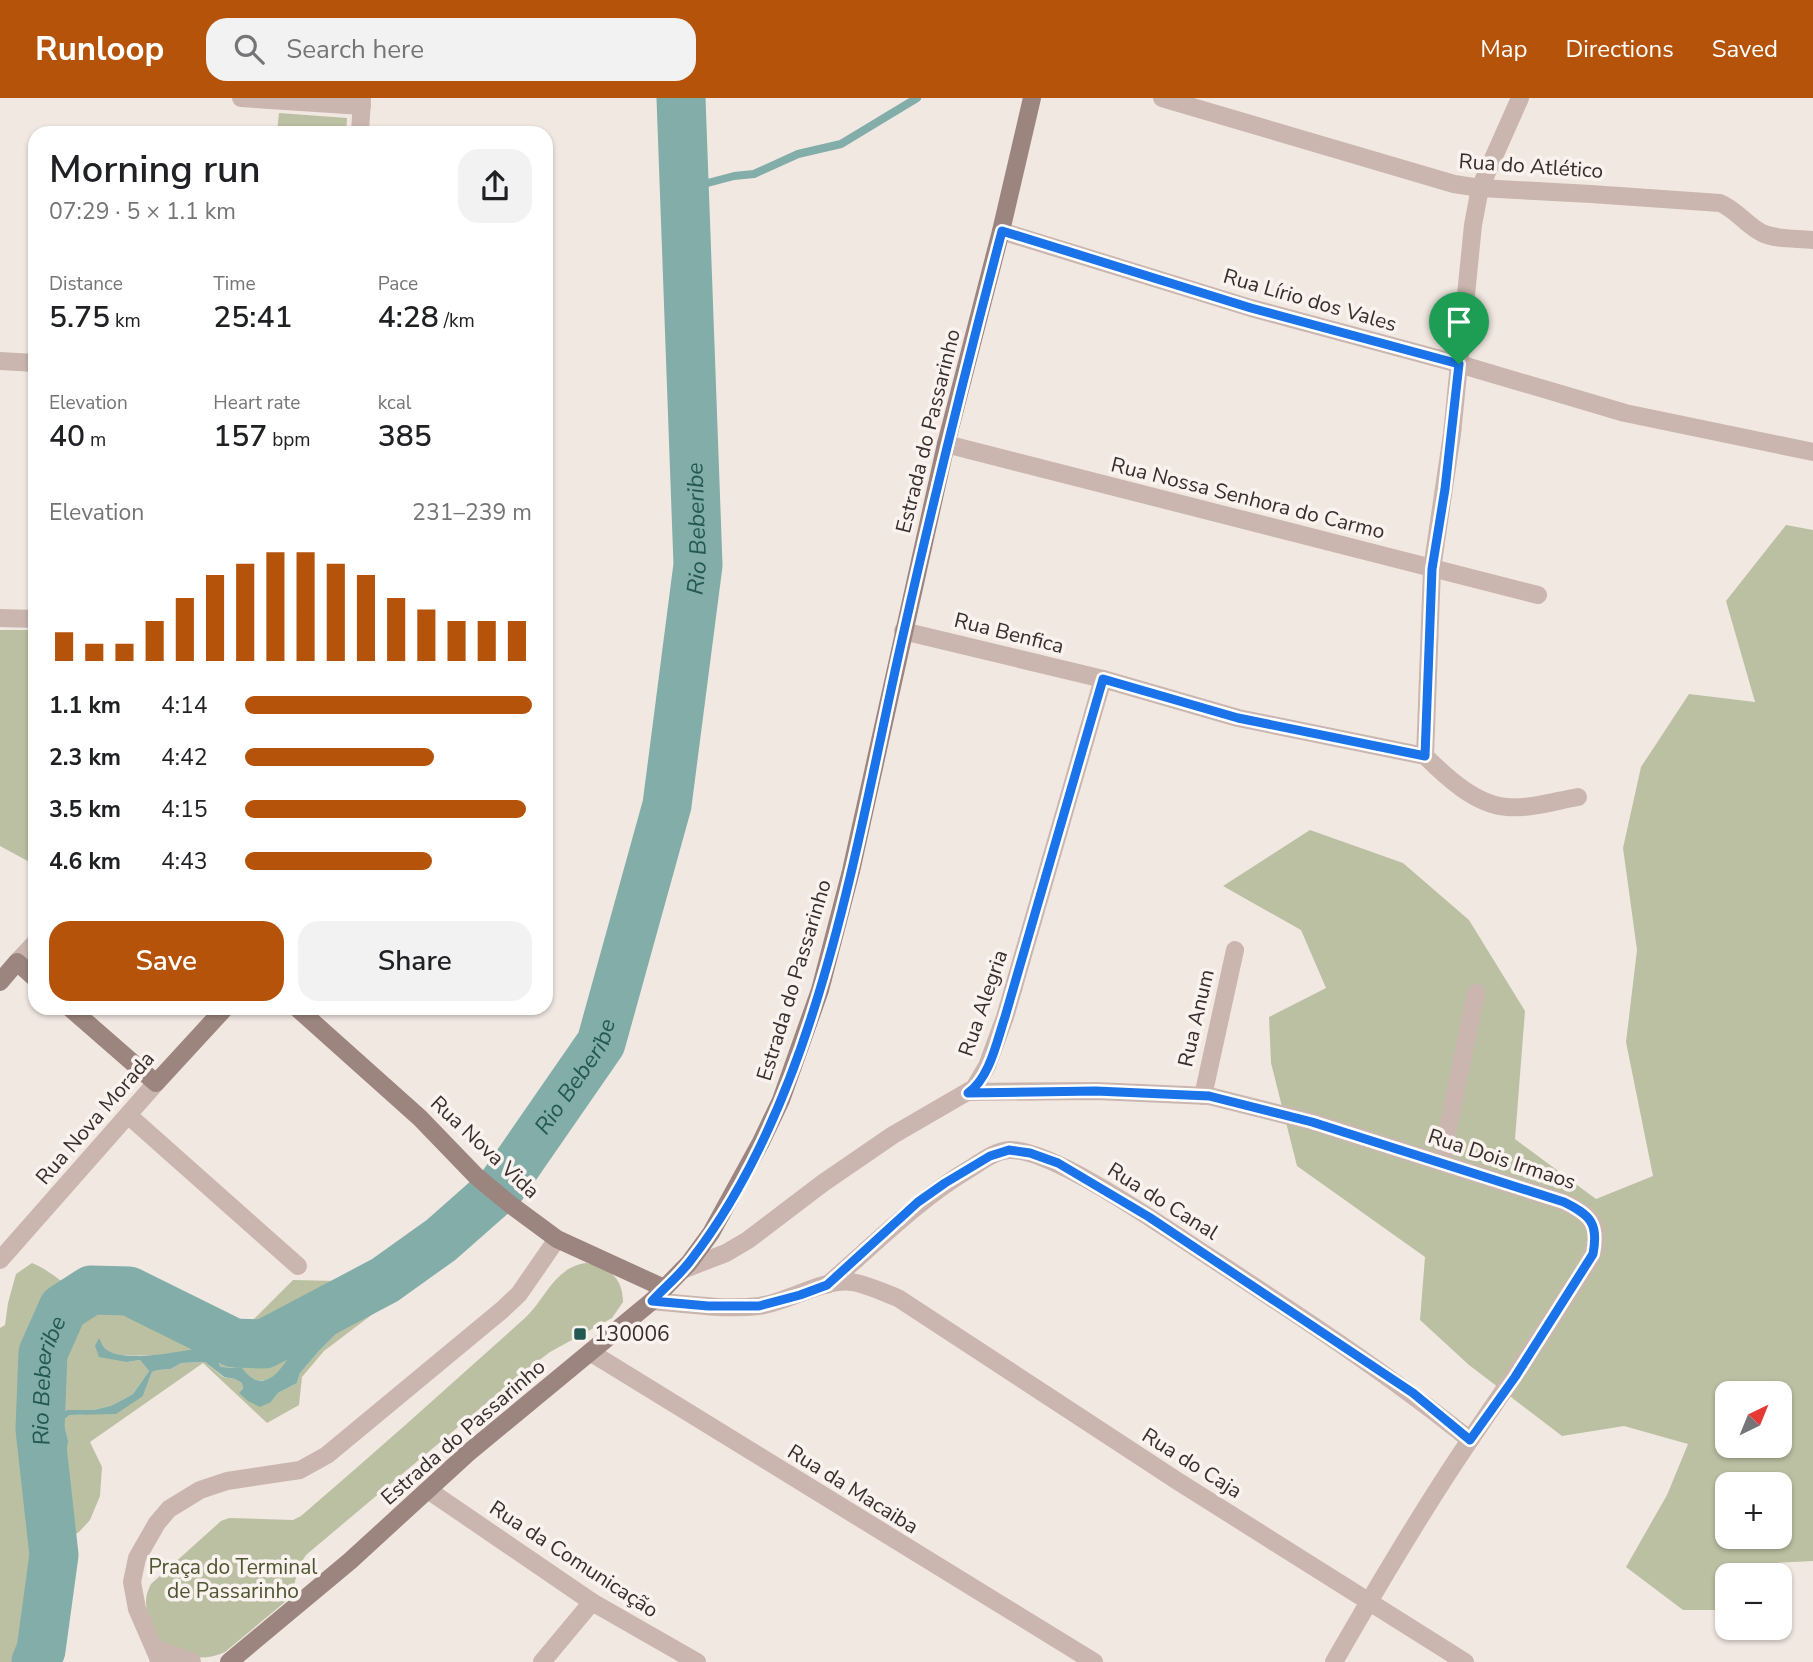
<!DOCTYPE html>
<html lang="en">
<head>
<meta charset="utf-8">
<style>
  :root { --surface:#fff; --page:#f2f2f2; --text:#202124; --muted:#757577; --accent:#b45309 }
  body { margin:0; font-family:"Nunito Sans",sans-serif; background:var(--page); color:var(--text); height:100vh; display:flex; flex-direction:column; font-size:26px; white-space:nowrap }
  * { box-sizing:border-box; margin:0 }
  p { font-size:23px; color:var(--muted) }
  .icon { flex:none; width:38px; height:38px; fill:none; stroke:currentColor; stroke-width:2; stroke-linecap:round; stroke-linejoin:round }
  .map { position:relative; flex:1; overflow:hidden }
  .drawer { position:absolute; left:28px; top:28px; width:525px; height:889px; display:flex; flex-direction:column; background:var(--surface); border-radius:21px; box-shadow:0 2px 5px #0004 }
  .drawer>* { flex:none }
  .needle { width:46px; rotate:43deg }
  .buttons { position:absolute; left:1715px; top:1283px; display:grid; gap:14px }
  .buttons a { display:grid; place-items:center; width:77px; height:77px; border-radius:14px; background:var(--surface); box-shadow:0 2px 5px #0004; font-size:35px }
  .pin { position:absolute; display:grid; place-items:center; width:60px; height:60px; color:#fff; margin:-72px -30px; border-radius:50% 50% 50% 0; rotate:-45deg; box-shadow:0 0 7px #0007 }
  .pin .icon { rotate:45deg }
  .round { display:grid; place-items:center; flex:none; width:74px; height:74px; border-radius:21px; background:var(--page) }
  .headline { display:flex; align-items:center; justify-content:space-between; height:119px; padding:0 21px }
  h1 { font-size:38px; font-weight:600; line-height:52px }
  .metrics { display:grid; grid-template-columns:repeat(3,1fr); gap:10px; height:119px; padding:7px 21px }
  .metrics div { display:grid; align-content:center }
  .metrics b { font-size:30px; font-weight:600 }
  .metrics small { font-size:19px; font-weight:400 }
  .metrics p { font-size:19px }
  .chart { height:196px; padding:14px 21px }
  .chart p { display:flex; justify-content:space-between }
  .chart svg { width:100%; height:126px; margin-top:7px; stroke:var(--accent); stroke-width:6 }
  .button { display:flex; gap:14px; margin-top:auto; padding:14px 21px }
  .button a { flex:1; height:80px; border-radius:21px; background:var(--accent); color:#fff; font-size:28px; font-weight:600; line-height:80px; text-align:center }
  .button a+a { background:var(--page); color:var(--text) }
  ul { padding:0 21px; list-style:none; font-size:23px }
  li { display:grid; grid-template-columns:112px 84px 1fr; align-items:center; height:52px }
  li i { height:18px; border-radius:9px; background:var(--accent) }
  header { display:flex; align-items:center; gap:42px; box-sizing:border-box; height:98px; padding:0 35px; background:var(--accent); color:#fff }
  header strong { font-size:33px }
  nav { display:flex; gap:38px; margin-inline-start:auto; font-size:24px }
  .search { width:490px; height:63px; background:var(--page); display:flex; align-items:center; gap:18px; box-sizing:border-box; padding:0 24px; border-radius:21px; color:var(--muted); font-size:26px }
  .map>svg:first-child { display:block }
  .green { fill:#bbc0a2; fill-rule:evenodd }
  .water { fill:#82ada8 }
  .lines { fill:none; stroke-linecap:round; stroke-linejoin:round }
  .stream { stroke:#82ada8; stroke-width:8 }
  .river { stroke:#82ada8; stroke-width:49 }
  .street { stroke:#cab6ae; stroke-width:18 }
  .secondary { stroke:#9d857f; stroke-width:18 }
  .route-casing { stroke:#fff; stroke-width:14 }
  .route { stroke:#1a73e8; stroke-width:9 }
  .poi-dot { fill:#245853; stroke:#faf2ee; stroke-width:2.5 }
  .labels { text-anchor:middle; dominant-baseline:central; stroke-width:7; stroke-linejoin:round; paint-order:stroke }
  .street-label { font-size:21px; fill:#392e2c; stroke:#faf2ee }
  .poi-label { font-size:21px; fill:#392e2c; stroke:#faf2ee; text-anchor:start }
  .park-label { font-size:21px; fill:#4e5531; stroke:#faf2ee }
  .water-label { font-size:23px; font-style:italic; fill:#245853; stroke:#faf2ee }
</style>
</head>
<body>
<header>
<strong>Runloop</strong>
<div class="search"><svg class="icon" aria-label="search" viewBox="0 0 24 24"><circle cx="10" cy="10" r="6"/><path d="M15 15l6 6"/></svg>Search here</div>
<nav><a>Map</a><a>Directions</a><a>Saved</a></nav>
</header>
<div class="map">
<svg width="1813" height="1564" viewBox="0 0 1813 1564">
  <rect width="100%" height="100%" fill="#f2e8e2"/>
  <g class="green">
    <polygon points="279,15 347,20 346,35 277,35"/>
    <path d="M1786,427L1813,432V1463L1775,1465L1772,1477H1727V1512H1683L1626,1469L1667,1397L1688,1346L1624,1328L1562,1338L1469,1267L1420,1222L1425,1159L1297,1068L1271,965L1269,919L1326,890L1301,832L1223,788L1310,732L1403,765L1469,822L1525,913L1515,1041L1596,1101L1653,1078L1626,944L1637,852L1623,750L1641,669L1689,596L1755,604L1726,503ZM1727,1295H1780V1348H1727ZM1727,1386H1780V1438H1727Z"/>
    <polygon points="0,532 35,532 35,767 0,748"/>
    <path d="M474,1129L480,1131L461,1153L450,1154L436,1164L398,1197L324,1253L302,1279L299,1307L267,1325L203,1265L90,1344L102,1369L100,1398L90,1422L79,1434L64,1443L61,1486L65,1557L62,1564H0V1230L5,1227L8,1205L16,1176L32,1165C50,1172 61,1185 78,1193L97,1178L120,1197L137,1192L152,1182L191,1212L240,1235L293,1182L339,1183L382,1165L403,1161L383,1179L370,1204L362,1207L357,1205L352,1195H337L316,1225L312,1244L294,1250C285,1267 271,1293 247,1278C242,1274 238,1270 233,1269C229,1269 225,1269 221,1269L216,1258L197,1251C183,1256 130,1260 114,1256C106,1253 103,1247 99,1241L96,1248L127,1264L140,1262L149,1273L133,1296L111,1308L93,1312H67L59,1324L60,1352L68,1342L63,1322L70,1317H81L143,1298L152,1274L158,1272L171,1271L181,1265L205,1264L223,1279L235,1281L242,1285L243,1291L271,1304L278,1295L297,1285L300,1275L319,1253L341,1231L372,1212L386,1197L403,1187L435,1152L446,1148H452L466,1130Z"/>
    <path d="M586,1165C609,1169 623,1180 623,1204L612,1220L550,1254L521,1276L306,1457L299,1468L291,1499L225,1554C203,1564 185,1559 163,1549C153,1526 138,1510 151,1486L221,1423L229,1420L293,1422L301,1418C377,1353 451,1286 525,1220C546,1200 555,1169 586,1165Z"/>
  </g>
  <path class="water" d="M470,1097L485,1109L475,1120L474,1129L466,1130L452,1148H446L435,1152L402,1187L386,1197L372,1212L341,1231L319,1253L300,1275L297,1285L278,1295L271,1304L260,1309L248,1303L239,1295L243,1291L242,1285L235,1281L224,1279L205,1264L181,1265L171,1271L158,1272L152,1274L143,1298L116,1316L70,1317L63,1322L68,1342L66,1358L60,1352L59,1324L62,1316L67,1312H93L111,1308L133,1296L149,1273L140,1262L127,1264L99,1259L95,1248L99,1240C101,1243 102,1247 105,1250C120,1267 186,1252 206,1249L212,1252L221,1269L242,1270C264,1300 283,1270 294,1250L312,1244C314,1224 328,1199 347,1191L352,1195L357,1205L362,1206L370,1204L383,1179L420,1148Z"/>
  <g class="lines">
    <polyline class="stream" points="685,91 734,78 754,76 798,56 841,46 917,0"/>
    <path class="river" id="s1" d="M36,1564L41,1552L54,1457L40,1331L43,1255L63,1210L91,1192L129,1193L234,1245L264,1246L385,1182L441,1142L502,1088L601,945L667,707L698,467L681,0"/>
    <g class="street">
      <polyline points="241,0 362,8"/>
      <path d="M1162,0L1454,86L1480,90L1591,96L1720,105C1737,112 1746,127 1762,135C1777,142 1797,140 1813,142"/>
      <polyline points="360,35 362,0"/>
      <polyline points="1001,133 1251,210 1459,266 1625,315 1813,354"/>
      <polyline points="0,263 35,265"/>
      <polyline points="946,346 1538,497"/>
      <polyline points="0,520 35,521"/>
      <polyline points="903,533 1103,581 1238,620 1425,658"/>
      <polyline points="1425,658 1432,471 1452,336 1473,127 1480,90 1520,0"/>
      <path d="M1425,658C1446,679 1476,707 1507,709C1530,711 1555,703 1578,699"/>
      <polyline points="17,864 35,845"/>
      <path d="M968,994L1096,993L1209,998L1313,1024L1564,1104C1580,1112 1597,1120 1596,1141C1595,1160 1579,1178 1570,1193C1538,1244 1503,1293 1470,1342C1421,1414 1377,1489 1334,1564"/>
      <polyline points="1203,998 1235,852"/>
      <polyline points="128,1017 298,1168"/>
      <polyline points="1441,1064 1476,895"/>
      <polyline points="0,1162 156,985"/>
      <polyline points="682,1172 726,1155 748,1142 823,1085 893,1037 974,990 987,968 1005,919 1103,581"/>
      <path d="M827,1187C874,1147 917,1102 971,1070C982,1063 995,1053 1009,1052C1052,1050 1165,1130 1205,1156C1295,1215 1386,1274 1470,1342"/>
      <path d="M652,1203C687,1206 724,1212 759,1208C788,1204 824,1180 852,1184C868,1187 883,1194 898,1200L1179,1384L1465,1564"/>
      <polyline points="590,1254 1094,1564"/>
      <polyline points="428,1392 592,1504 697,1564"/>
      <polyline points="156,1551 192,1564"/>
      <polyline points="160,1564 137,1511 132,1484 137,1460 157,1425 169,1411 200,1392 227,1383 300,1372 327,1357 502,1212 519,1196 557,1141"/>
      <polyline points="542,1564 592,1504"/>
    </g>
    <g class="secondary">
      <polyline points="0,884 17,864 35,880"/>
      <polyline points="70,910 156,985 225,910"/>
      <polyline points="297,910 420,1020 476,1078 511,1107 557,1141 664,1190"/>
      <polyline points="229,1564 350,1463 468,1355 652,1203 689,1165 711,1135 761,1044 781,1002 820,892 851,773 946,346 1001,133 1032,0"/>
    </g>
  </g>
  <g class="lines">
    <g class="route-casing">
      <path id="route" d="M1002,133L1251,210L1459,266L1445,391L1432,471L1425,658L1238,620L1103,581L1005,919C997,942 990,980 968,995L1096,993L1209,998L1312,1024L1564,1104C1590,1117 1599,1125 1593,1156L1515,1279L1470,1342L1413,1295L1149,1119L1058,1065L1030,1055L1009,1052L990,1058L945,1085L918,1104L827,1187L800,1197L759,1208H708L652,1203C665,1189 680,1177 691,1162C822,993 857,737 904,533C934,399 967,266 1002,133Z"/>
    </g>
    <use href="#route" class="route"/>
  </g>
  <rect class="poi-dot" x="573" y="1229" width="14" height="14" rx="3.5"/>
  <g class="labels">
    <g class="street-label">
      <text transform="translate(1531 68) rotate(4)">Rua do Atlético</text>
      <text transform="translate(1310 202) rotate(16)">Rua Lírio dos Vales</text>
      <text transform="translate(928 333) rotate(-76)">Estrada do Passarinho</text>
      <text transform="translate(1248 400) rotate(14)">Rua Nossa Senhora do Carmo</text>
      <text transform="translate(1009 535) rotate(14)">Rua Benfica</text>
      <text transform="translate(794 882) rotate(-73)">Estrada do Passarinho</text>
      <text transform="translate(983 905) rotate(-71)">Rua Alegria</text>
      <text transform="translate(1196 920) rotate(-77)">Rua Anum</text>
      <text transform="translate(95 1020) rotate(-49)">Rua Nova Morada</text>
      <text transform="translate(485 1049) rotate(43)">Rua Nova Vida</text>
      <text transform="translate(1502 1061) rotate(18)">Rua Dois Irmaos</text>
      <text transform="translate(1163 1103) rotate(32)">Rua do Canal</text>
      <text transform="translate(463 1334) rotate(-41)">Estrada do Passarinho</text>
      <text transform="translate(1192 1365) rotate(32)">Rua do Caja</text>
      <text transform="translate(853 1391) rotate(32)">Rua da Macaiba</text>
      <text transform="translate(574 1461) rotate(33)">Rua da Comunicação</text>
    </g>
    <g class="poi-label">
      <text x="594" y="1236">130006</text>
    </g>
    <g class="park-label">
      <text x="233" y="1469">Praça do Terminal<tspan x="233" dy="24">de Passarinho</tspan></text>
    </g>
    <g class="water-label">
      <text stroke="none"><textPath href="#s1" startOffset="1566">Rio Beberibe</textPath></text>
      <text stroke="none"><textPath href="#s1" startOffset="999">Rio Beberibe</textPath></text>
      <text stroke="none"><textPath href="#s1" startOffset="285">Rio Beberibe</textPath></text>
    </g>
  </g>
</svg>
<div class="buttons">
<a><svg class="needle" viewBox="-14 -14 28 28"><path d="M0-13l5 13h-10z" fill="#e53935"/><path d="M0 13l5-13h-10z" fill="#757577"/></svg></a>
<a>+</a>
<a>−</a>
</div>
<div class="pin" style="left:1459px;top:266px;background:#1e9e55"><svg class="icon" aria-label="arrive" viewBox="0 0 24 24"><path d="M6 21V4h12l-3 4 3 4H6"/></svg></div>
<section class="drawer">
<div class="headline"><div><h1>Morning run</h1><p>07:29 · 5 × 1.1 km</p></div><a class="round"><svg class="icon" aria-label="share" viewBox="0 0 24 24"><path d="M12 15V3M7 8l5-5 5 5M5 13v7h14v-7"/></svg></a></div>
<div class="metrics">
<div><p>Distance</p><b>5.75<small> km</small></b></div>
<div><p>Time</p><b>25:41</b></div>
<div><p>Pace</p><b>4:28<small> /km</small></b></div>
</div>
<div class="metrics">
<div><p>Elevation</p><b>40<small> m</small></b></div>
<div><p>Heart rate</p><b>157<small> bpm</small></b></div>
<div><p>kcal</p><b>385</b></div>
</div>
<div class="chart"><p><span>Elevation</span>231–239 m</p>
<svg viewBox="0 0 160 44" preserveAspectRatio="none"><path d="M5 44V34M15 44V38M25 44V38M35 44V30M45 44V22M55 44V14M65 44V10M75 44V6M85 44V6M95 44V10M105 44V14M115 44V22M125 44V26M135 44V30M145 44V30M155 44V30"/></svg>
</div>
<ul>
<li><b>1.1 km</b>4:14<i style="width:100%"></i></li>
<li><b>2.3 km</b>4:42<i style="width:66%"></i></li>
<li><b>3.5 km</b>4:15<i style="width:98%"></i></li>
<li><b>4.6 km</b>4:43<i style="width:65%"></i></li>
</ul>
<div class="button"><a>Save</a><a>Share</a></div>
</section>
</div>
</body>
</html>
